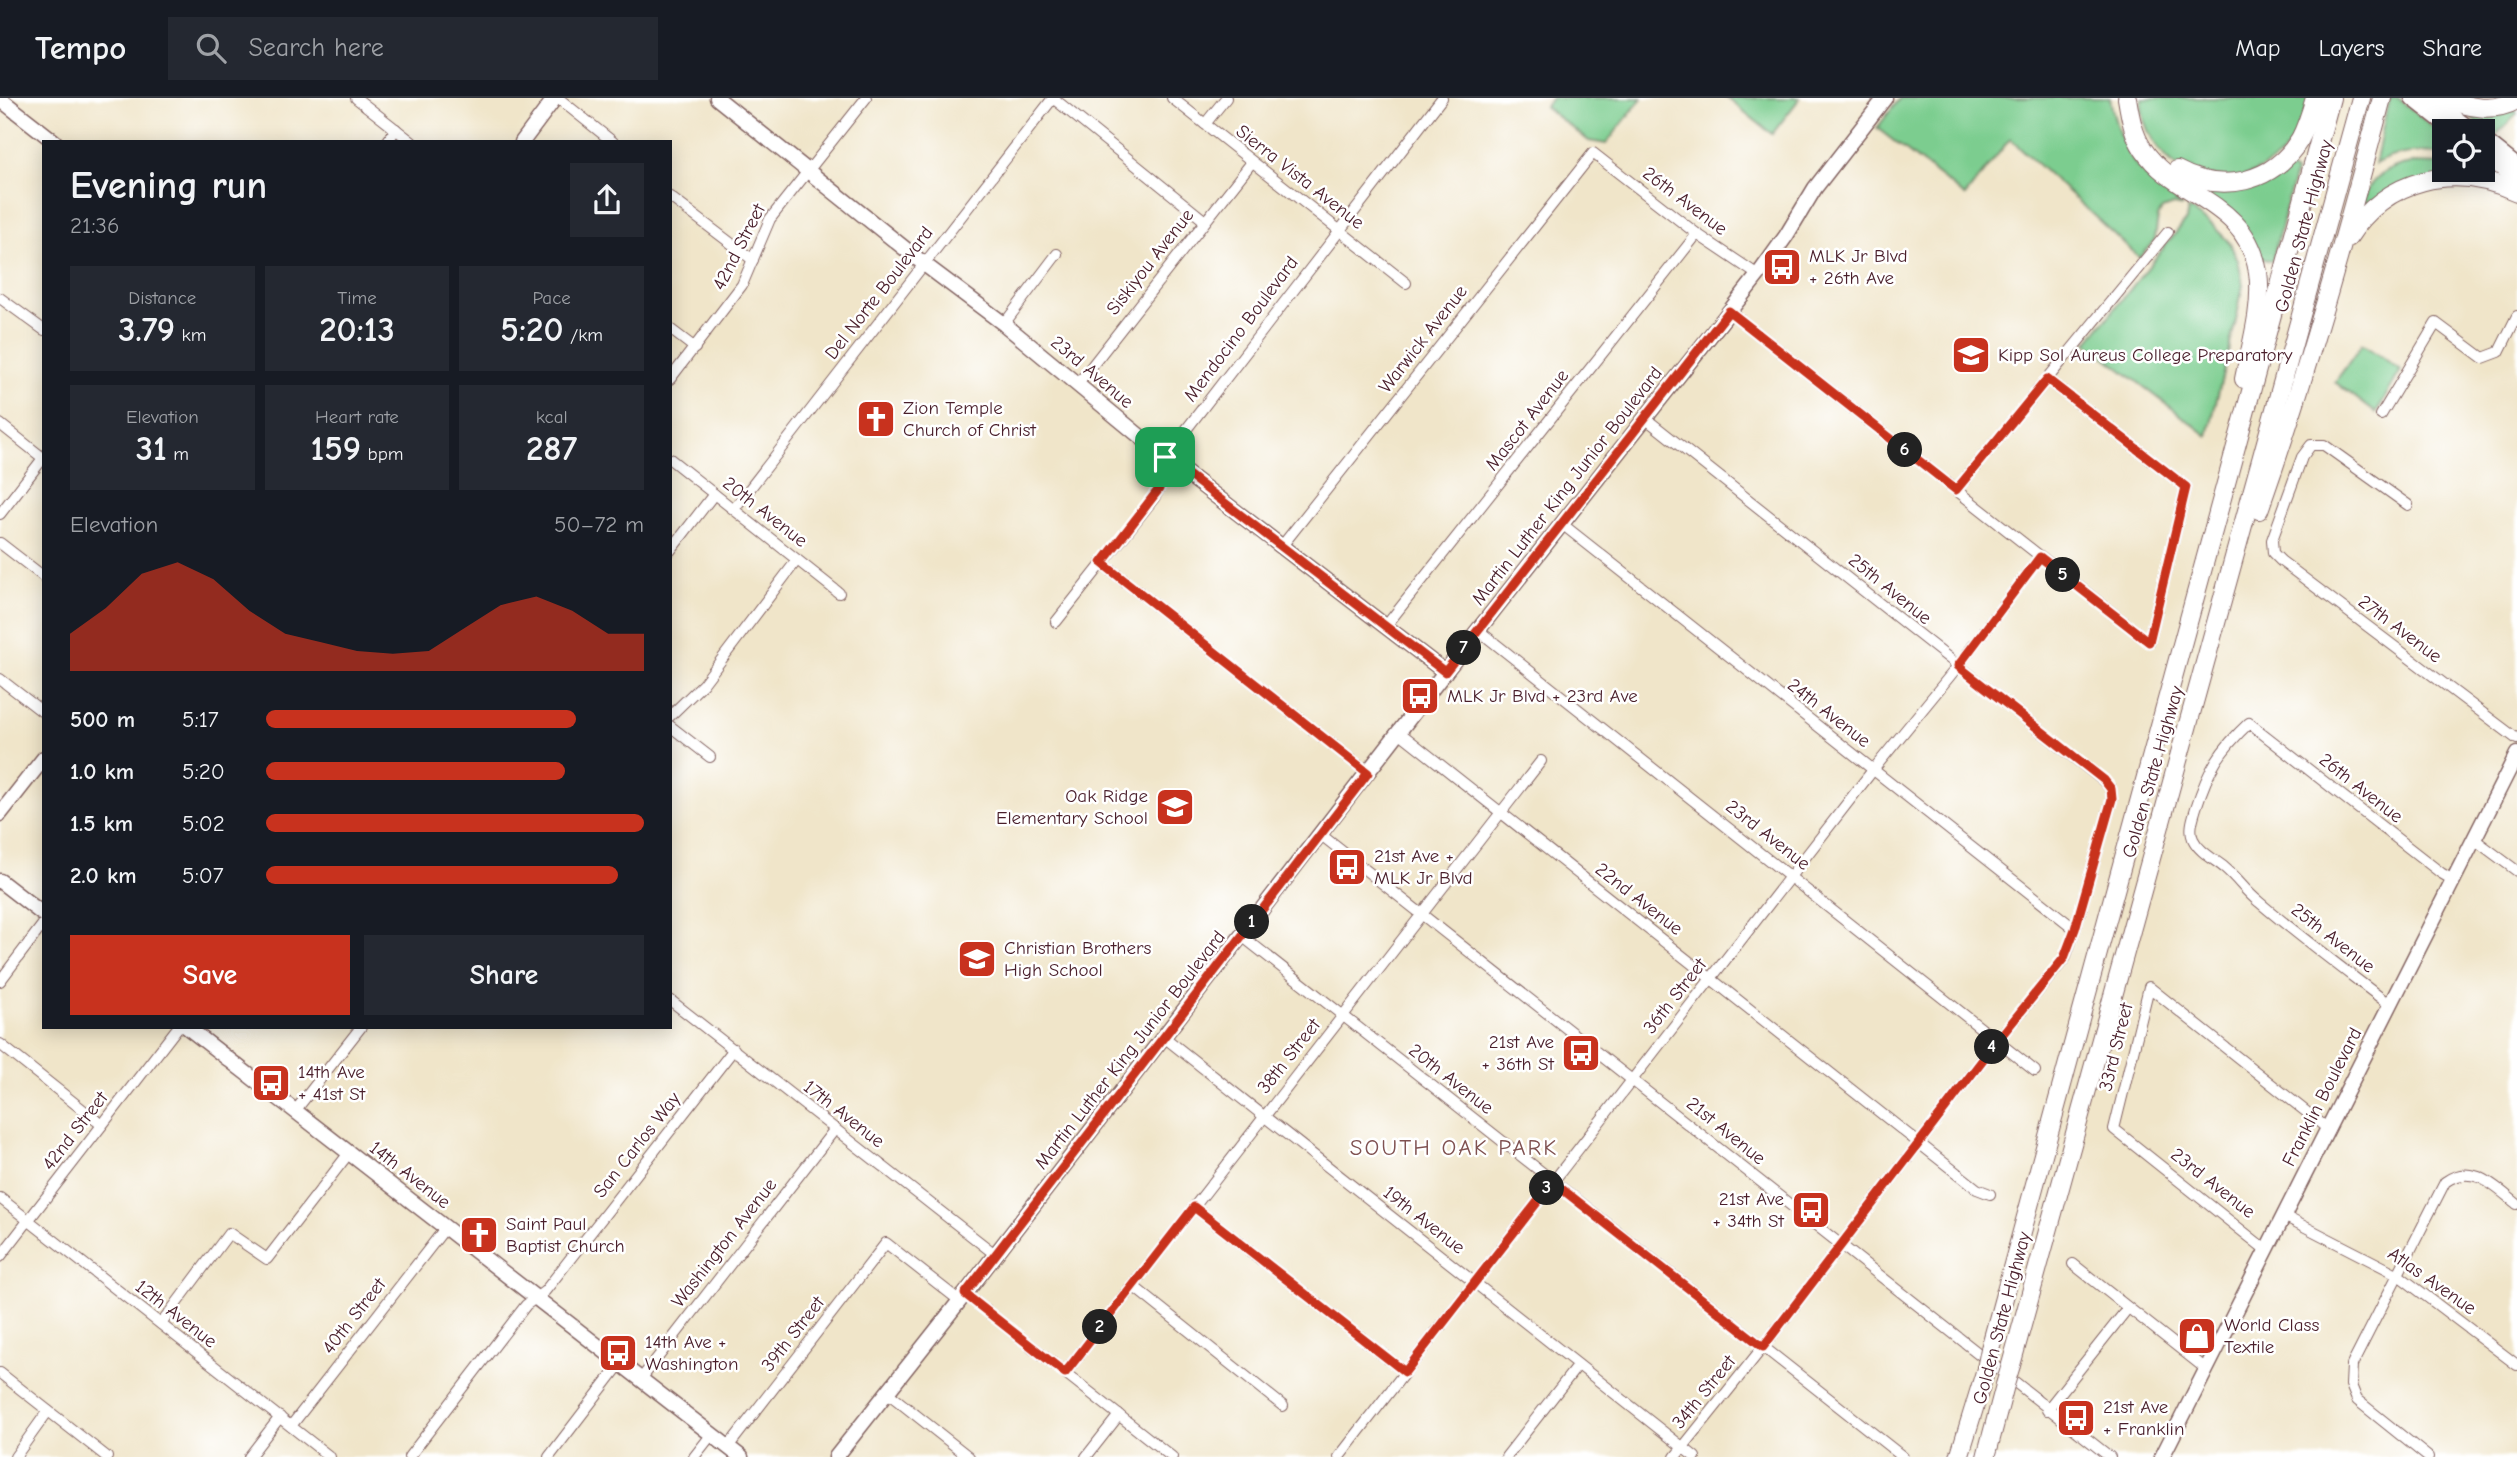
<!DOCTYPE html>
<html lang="en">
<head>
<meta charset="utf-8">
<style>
  :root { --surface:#171b24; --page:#242831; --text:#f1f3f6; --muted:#9ea1a6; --line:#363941; --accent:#c8321e }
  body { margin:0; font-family:"Comic Neue",sans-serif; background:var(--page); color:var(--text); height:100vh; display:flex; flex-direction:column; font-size:26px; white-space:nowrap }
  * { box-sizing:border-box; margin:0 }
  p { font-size:23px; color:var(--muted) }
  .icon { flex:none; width:38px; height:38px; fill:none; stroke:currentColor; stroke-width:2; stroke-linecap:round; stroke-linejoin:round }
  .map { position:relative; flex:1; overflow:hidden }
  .details { position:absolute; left:42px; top:42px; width:630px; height:889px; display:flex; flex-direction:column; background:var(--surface); border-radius:0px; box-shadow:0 4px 18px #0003 }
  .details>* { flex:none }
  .buttons { position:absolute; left:2432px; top:21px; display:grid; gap:14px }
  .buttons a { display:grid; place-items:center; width:63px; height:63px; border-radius:0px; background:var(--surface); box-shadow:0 4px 18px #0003; font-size:35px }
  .pin { position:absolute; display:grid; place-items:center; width:60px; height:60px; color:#fff; margin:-30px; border-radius:14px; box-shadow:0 4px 10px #0006 }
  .km { position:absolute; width:35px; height:35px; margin:-18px; border-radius:50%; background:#222; color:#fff; font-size:19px; line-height:35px; text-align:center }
  .round { display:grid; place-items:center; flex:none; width:74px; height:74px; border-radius:0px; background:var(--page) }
  .headline { display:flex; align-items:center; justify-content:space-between; height:119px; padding:0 28px }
  h1 { font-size:38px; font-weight:700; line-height:52px }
  .metrics { display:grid; grid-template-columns:repeat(3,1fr); gap:10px; height:119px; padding:7px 28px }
  .metrics div { display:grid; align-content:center; border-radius:0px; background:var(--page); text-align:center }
  .metrics b { font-size:35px; font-weight:700 }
  .metrics small { font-size:19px; font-weight:400 }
  .metrics p { font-size:19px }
  .chart { height:196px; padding:14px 28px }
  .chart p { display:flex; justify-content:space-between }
  .chart svg { width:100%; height:126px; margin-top:7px; fill:var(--accent); opacity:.7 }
  .primary-button { display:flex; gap:14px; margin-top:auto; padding:14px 28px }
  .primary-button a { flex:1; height:80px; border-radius:0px; background:var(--accent); color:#fff; font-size:28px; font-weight:700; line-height:80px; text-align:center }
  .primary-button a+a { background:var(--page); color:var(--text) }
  ul { padding:0 28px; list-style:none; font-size:23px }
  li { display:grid; grid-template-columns:112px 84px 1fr; align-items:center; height:52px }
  li i { height:18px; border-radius:9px; background:var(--accent) }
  header { display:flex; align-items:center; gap:42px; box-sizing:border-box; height:98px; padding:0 35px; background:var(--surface); border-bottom:2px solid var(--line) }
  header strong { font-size:33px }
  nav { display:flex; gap:38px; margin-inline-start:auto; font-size:24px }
  .search { width:490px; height:63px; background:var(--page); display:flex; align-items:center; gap:18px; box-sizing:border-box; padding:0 24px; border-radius:0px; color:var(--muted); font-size:26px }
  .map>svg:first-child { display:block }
  .green { fill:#7bcd8f; stroke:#62765d; stroke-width:2 }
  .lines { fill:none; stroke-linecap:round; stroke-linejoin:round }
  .street-casing { stroke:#846462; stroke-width:12 }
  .secondary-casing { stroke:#846462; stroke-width:17 }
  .highway-casing { stroke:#846462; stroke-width:20 }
  .street { stroke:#fff; stroke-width:10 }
  .secondary { stroke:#fff; stroke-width:14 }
  .highway { stroke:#fff; stroke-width:18 }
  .highway-bridge-casing { stroke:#846462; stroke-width:20; stroke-linecap:butt }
  .highway-bridge { stroke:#fff; stroke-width:18 }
  .route-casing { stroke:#fff; stroke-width:14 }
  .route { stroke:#c8321e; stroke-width:9 }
  .labels { text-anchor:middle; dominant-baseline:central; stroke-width:5; stroke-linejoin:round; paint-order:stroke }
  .street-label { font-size:19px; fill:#4a1f2b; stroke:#fff }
  .poi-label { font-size:19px; fill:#4a1f2b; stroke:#fff; text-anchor:start }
  .quarter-label { font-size:23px; letter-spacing:2px; fill:#805251; stroke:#fff }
</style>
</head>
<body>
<header>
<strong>Tempo</strong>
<div class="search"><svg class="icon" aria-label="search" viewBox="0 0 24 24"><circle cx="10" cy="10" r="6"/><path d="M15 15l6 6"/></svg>Search here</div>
<nav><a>Map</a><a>Layers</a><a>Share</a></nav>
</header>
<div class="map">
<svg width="2517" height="1359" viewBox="0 0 2517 1359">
  <rect width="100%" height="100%" fill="#fff"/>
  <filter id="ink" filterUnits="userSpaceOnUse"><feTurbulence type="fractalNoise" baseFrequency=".0143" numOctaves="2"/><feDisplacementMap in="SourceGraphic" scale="14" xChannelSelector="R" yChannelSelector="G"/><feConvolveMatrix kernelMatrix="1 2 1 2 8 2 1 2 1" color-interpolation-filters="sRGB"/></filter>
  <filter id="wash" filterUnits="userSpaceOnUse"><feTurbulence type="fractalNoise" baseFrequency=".00686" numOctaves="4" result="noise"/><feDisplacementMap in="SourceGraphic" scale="28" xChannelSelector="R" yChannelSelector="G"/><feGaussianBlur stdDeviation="1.57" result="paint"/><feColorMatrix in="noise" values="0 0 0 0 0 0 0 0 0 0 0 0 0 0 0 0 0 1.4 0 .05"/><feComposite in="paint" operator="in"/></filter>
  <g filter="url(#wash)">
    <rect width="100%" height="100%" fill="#f0e5c9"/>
    <g class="green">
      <polygon points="1552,0 1642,0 1606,46 1589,43 1545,9"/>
      <polygon points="1727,0 1800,0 1772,36"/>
      <path d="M1900,0H2110C2120,55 2138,79 2184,109L2173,107L2162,111L2158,119L2155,141L2140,160L2010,41L1965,98L1877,30Z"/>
      <path d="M2142,0H2311C2303,22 2295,45 2277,61C2271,66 2244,80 2238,80C2228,81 2192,76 2184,72C2160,61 2139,26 2142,0Z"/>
      <path d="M2389,0H2398L2445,40V55C2419,54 2397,53 2375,66Z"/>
      <polygon points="2515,12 2517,16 2495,38 2473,22 2474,18 2489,19"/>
      <path d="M2412,65L2445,66V72H2483V68L2505,84L2477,76L2360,111C2368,82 2382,70 2412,65Z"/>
      <polygon points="2284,68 2295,75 2272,163 2260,160 2205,97 2209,89"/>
      <polygon points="2188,111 2212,127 2229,144 2238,162 2243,186 2238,213 2208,338 2087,245 2186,122"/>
      <polygon points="2362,246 2401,272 2376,315 2335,284"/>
    </g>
  </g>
  <g filter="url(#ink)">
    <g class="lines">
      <g class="street-casing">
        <g id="street">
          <polyline points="356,0 412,44"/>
          <polyline points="558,0 613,44"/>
          <polyline points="1053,0 1205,123"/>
          <polyline points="1172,0 1406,185"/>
          <polyline points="1205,26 1226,0"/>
          <polyline points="387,44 396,31"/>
          <polyline points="670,99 753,162"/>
          <polyline points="0,200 44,232"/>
          <polyline points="1729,213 2149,544 2186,389 2047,281"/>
          <polyline points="1004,226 1057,156"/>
          <polyline points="670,231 695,250"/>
          <polyline points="670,281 742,187 770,121 866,0"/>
          <polyline points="1077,287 1252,64"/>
          <polyline points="2381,317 2436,225 2483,260 2499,254 2517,218"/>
          <polyline points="1645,320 2104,683 2111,691 2112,701 2075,831 2065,860 1997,943 1763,1249 1675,1359"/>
          <polyline points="0,326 43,360"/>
          <polyline points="670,361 839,495"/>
          <polyline points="1956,392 2168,134"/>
          <polyline points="2408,407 2324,347 2311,347 2302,359 2272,442 2273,455 2281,463 2517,641"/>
          <polyline points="734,411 1053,0"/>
          <polyline points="0,416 44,359"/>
          <polyline points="1562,426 2075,831"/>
          <polyline points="0,445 44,479"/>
          <polyline points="1281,449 1593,55 1697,136 1758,177"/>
          <polyline points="670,453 714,396"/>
          <polyline points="1102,465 1368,675"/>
          <polyline points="1056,524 1154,400 1159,391 1165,359 1442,0"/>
          <polyline points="1385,529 1697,136"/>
          <polyline points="1478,532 2035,973"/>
          <polyline points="0,581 44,615"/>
          <polyline points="670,618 703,586 797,462"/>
          <polyline points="670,628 710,659"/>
          <polyline points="1399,634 1977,1091 1990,1096"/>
          <polyline points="1320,736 2110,1359"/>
          <polyline points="2474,741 2517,773"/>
          <polyline points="1242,838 1903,1359"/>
          <polyline points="0,883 44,825"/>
          <polyline points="670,902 996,1157"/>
          <path d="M2390,907C2346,873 2301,840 2259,804C2246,794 2237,780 2225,770C2214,761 2199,754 2193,741C2189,731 2193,720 2196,710C2208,672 2220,652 2249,625L2441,775L2453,782"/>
          <polyline points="1164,939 1695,1359"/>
          <polyline points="0,946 102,1027"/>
          <polyline points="295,1013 361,929"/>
          <polyline points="0,1100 330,1359"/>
          <polyline points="1194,1109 1405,1274"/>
          <polyline points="2284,1118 2397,1176 2517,1267"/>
          <polyline points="2266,1152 2114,1031 2149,889 2328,1031"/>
          <polyline points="0,1159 178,929"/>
          <polyline points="2073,1166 2206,1271"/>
          <polyline points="1133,1188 1283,1308"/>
          <polyline points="965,1196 1172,1359"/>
          <polyline points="161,1226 229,1135 267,1161 349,1055"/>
          <polyline points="0,1275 107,1359"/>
          <polyline points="1065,1275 1541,663"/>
          <polyline points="641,1281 835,1031"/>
          <polyline points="888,1295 969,1359"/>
          <polyline points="2047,1312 2128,1210"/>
          <polyline points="291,1328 446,1129"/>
          <polyline points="728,1349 886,1145 960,1203"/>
          <polyline points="15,1359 48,1313"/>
          <polyline points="249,1359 280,1319"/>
          <polyline points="409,1359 526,1207 545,1193 734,951"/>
          <polyline points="549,1359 621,1265"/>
          <polyline points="694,1359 712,1336"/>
          <polyline points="1086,1359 1119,1317"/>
          <polyline points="1339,1359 1873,672 1958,568 2040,459"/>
          <polyline points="1506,1359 1578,1267"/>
          <path d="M2428,1359L2357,1302L2351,1287L2352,1267L2445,1084C2473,1064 2495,1089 2517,1106"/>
        </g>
      </g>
      <g class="secondary-casing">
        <g id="secondary">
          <polyline points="717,0 924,166 1004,226 1165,359 1445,574"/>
          <polyline points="2412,0 2454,33"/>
          <polyline points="2430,0 2473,33"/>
          <polyline points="0,1 55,44"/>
          <polyline points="2483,41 2517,68"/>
          <polyline points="522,44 555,0"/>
          <polyline points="2483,56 2517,83"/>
          <polyline points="0,716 44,660"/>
          <polyline points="0,783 44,817"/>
          <polyline points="187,929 741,1359"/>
          <polyline points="836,1359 965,1196 1445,574 1758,177 1786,138 1815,90 1885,0"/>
          <polyline points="2162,1359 2517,656"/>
        </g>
      </g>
      <g class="highway-casing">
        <g id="highway">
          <path d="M2127,0C2130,18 2133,36 2143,51C2176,101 2246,101 2258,174C2263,208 2251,247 2244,281"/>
          <path d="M2445,0C2469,10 2493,15 2517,2"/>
          <path d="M2177,72C2221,96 2273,86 2300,41C2307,28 2311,14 2315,0"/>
          <path d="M2348,140C2387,79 2453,65 2517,94"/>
          <path d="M2259,412C2307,277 2345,139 2382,0"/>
          <polyline points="1990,1251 2331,0"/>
          <polyline points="2011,1267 2361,0"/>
          <polyline points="1959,1359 1986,1271"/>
          <polyline points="1986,1359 2005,1287"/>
        </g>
      </g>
      <use href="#street" class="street"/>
      <use href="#secondary" class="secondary"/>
      <use href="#highway" class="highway"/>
      <g class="highway-bridge-casing">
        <g id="highway-bridge">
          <polyline points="1986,1271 1990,1251"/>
          <polyline points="2005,1287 2011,1267"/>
        </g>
      </g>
      <use href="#highway-bridge" class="highway-bridge"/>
    </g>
  </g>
  <g class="lines" filter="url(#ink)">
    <g class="route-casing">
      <polygon id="route" points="1729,213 1956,392 2047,281 2186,389 2149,544 2040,459 1958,568 2104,682 2111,691 2112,701 2075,831 2064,860 1997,943 1763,1249 1553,1084 1405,1274 1194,1109 1065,1275 965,1196 1368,675 1102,465 1159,391 1165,359 1445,574"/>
    </g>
    <use href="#route" class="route"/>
  </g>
  <defs>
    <g id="bus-square" transform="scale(2.0125)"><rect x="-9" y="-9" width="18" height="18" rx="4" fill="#c8321e" stroke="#fff"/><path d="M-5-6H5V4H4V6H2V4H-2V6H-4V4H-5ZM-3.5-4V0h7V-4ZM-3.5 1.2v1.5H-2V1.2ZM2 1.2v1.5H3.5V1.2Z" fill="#fff"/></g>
    <g id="school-square" transform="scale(2.0125)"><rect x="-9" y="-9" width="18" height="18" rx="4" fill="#c8321e" stroke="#fff"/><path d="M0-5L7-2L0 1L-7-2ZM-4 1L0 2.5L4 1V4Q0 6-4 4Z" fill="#fff"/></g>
    <g id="church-square" transform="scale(2.0125)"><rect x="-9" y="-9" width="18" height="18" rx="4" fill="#c8321e" stroke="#fff"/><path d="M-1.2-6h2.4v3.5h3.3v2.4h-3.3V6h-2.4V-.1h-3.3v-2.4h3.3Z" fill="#fff"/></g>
    <g id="shop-square" transform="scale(2.0125)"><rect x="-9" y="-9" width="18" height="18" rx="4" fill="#c8321e" stroke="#fff"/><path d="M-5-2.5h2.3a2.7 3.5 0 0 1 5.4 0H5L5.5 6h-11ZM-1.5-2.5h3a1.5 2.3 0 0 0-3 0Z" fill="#fff"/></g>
  </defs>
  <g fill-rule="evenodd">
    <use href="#bus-square" x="1782" y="169"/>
    <use href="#school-square" x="1971" y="257"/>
    <use href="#church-square" x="876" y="321"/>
    <use href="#bus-square" x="1420" y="598"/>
    <use href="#school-square" x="1175" y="709"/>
    <use href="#bus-square" x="1347" y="769"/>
    <use href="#school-square" x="977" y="861"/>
    <use href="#bus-square" x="1581" y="955"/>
    <use href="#bus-square" x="271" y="985"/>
    <use href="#bus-square" x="1811" y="1112"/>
    <use href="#church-square" x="479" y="1137"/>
    <use href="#shop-square" x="2197" y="1238"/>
    <use href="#bus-square" x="618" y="1255"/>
    <use href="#bus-square" x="2076" y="1320"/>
  </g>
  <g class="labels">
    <g class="street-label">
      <text transform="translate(1300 79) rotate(38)">Sierra Vista Avenue</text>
      <text transform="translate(1685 103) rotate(37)">26th Avenue</text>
      <text transform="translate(2304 128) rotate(-75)">Golden State Highway</text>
      <text transform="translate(739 149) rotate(-63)">42nd Street</text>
      <text transform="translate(1150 164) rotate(-52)">Siskiyou Avenue</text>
      <text transform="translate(879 195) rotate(-52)">Del Norte Boulevard</text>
      <text transform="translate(1241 231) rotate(-53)">Mendocino Boulevard</text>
      <text transform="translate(1423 241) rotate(-52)">Warwick Avenue</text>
      <text transform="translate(1092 274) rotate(40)">23rd Avenue</text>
      <text transform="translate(1527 322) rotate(-52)">Mascot Avenue</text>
      <text transform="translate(1567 388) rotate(-52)">Martin Luther King Junior Boulevard</text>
      <text transform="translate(765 414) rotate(38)">20th Avenue</text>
      <text transform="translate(1890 491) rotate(39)">25th Avenue</text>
      <text transform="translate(2400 531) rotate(37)">27th Avenue</text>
      <text transform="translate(1829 615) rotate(38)">24th Avenue</text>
      <text transform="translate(2153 674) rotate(-74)">Golden State Highway</text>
      <text transform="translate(2361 690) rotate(38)">26th Avenue</text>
      <text transform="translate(1768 737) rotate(38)">23rd Avenue</text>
      <text transform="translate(1639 801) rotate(38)">22nd Avenue</text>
      <text transform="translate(2333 840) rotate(38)">25th Avenue</text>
      <text transform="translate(1675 898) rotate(-52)">36th Street</text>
      <text transform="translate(2116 949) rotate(-76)">33rd Street</text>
      <text transform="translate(1130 952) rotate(-52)">Martin Luther King Junior Boulevard</text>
      <text transform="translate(1289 958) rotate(-52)">38th Street</text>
      <text transform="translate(1451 981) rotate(38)">20th Avenue</text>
      <text transform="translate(2322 999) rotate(-63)">Franklin Boulevard</text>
      <text transform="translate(844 1016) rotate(38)">17th Avenue</text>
      <text transform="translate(75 1033) rotate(-52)">42nd Street</text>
      <text transform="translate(1726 1033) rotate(39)">21st Avenue</text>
      <text transform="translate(637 1047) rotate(-52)">San Carlos Way</text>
      <text transform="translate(410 1077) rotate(38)">14th Avenue</text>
      <text transform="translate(2213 1085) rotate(38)">23rd Avenue</text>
      <text transform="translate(1424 1122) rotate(38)">19th Avenue</text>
      <text transform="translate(724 1145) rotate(-52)">Washington Avenue</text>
      <text transform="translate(2432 1183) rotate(35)">Atlas Avenue</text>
      <text transform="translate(176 1216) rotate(38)">12th Avenue</text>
      <text transform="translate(354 1218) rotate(-52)">40th Street</text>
      <text transform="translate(2002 1220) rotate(-75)">Golden State Highway</text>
      <text transform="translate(793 1236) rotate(-52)">39th Street</text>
      <text transform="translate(1704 1294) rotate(-51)">34th Street</text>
    </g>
    <g class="poi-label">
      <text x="1809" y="158">MLK Jr Blvd<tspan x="1809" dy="22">+ 26th Ave</tspan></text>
      <text x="1998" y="257">Kipp Sol Aureus College Preparatory</text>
      <text x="903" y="310">Zion Temple<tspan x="903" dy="22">Church of Christ</tspan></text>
      <text x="1447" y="598">MLK Jr Blvd + 23rd Ave</text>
      <text x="1148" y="698" text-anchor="end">Oak Ridge<tspan x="1148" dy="22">Elementary School</tspan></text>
      <text x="1374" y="758">21st Ave +<tspan x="1374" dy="22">MLK Jr Blvd</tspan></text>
      <text x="1004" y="850">Christian Brothers<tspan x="1004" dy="22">High School</tspan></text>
      <text x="1554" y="944" text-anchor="end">21st Ave<tspan x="1554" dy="22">+ 36th St</tspan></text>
      <text x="298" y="974">14th Ave<tspan x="298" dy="22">+ 41st St</tspan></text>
      <text x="1784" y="1101" text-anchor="end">21st Ave<tspan x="1784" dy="22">+ 34th St</tspan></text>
      <text x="506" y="1126">Saint Paul<tspan x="506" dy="22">Baptist Church</tspan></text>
      <text x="2224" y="1227">World Class<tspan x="2224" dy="22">Textile</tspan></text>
      <text x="645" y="1244">14th Ave +<tspan x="645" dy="22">Washington</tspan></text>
      <text x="2103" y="1309">21st Ave<tspan x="2103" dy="22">+ Franklin</tspan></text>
    </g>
    <g class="quarter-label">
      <text x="1454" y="1049">SOUTH OAK PARK</text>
    </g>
  </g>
</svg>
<div class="buttons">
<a><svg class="icon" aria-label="locate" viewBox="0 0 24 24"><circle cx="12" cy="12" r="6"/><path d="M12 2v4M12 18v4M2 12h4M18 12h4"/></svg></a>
</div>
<div class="pin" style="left:1165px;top:359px;background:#1e9e55"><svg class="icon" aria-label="arrive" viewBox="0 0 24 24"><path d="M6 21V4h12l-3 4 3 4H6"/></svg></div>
<b class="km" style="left:1252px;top:824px">1</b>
<b class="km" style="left:1100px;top:1229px">2</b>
<b class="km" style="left:1547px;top:1090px">3</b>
<b class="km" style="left:1992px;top:949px">4</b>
<b class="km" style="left:2063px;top:477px">5</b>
<b class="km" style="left:1905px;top:352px">6</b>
<b class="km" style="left:1464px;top:550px">7</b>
<section class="details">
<div class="headline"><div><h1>Evening run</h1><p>21:36</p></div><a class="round"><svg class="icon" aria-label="share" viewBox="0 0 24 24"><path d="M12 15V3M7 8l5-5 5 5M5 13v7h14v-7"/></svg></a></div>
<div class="metrics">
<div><p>Distance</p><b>3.79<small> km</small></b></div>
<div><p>Time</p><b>20:13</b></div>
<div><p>Pace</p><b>5:20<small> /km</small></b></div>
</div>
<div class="metrics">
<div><p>Elevation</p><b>31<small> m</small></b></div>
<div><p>Heart rate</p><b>159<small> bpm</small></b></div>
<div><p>kcal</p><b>287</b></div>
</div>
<div class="chart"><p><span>Elevation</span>50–72 m</p>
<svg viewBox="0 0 160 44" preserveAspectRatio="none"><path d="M0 44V31L10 22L20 10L30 6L40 12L50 23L60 31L70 34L80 37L90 38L100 37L110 29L120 21L130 18L140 23L150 31L160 31V44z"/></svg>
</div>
<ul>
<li><b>500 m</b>5:17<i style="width:82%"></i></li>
<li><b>1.0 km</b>5:20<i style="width:79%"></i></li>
<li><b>1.5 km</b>5:02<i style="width:100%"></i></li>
<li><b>2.0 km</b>5:07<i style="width:93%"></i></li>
</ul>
<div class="primary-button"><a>Save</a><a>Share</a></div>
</section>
</div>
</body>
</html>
